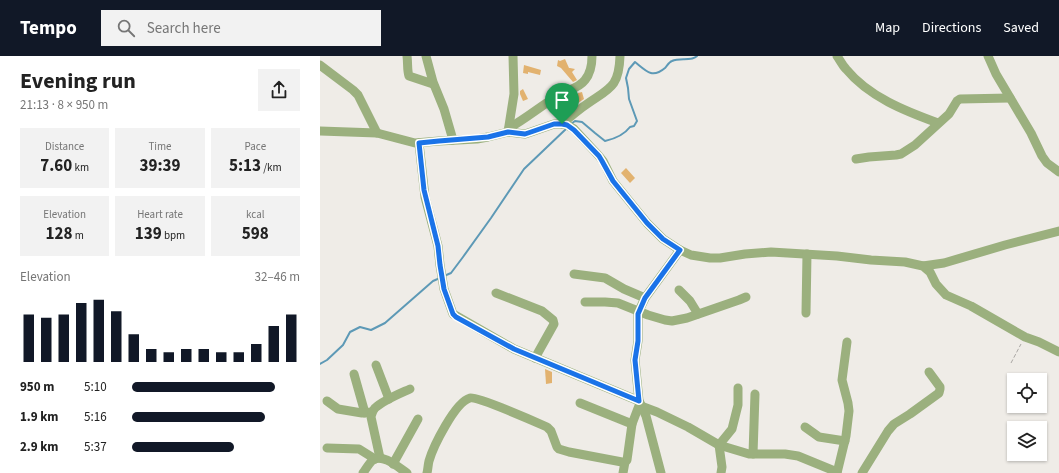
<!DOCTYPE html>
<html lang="en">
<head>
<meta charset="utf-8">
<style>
  :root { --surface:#fff; --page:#f2f2f2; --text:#222; --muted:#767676; --accent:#111827 }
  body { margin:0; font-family:"Source Sans 3",sans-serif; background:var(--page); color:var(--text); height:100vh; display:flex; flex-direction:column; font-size:15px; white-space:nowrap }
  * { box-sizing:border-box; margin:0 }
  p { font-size:13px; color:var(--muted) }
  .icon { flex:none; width:22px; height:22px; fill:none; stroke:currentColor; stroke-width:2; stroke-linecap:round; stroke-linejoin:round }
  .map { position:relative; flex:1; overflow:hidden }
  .sheet { display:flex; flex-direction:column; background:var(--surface); width:320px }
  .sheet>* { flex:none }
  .buttons { position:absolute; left:687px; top:317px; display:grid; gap:8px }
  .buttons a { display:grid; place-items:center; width:40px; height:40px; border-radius:0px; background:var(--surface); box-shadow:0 1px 3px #0004; font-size:20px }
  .pin { position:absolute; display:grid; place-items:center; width:34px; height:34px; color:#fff; margin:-41px -17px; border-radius:50% 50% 50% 0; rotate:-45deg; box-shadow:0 0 4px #0007 }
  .pin .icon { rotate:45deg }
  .round { display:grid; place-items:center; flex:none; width:42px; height:42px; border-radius:0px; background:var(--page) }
  .summary { display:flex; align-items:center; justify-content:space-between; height:68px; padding:0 20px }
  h1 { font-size:22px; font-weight:700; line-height:30px }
  .metrics { display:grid; grid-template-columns:repeat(3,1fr); gap:6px; height:68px; padding:4px 20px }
  .metrics div { display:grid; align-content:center; border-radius:0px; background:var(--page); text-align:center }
  .metrics b { font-size:17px; font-weight:700 }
  .metrics small { font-size:11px; font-weight:400 }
  .metrics p { font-size:11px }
  .chart { height:112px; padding:8px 20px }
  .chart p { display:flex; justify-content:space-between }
  .chart svg { width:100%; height:72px; margin-top:4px; stroke:var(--accent); stroke-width:6 }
  ul { padding:0 20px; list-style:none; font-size:13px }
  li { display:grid; grid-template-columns:64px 48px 1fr; align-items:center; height:30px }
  li i { height:10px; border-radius:5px; background:var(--accent) }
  header { display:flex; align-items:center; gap:24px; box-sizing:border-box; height:56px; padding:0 20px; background:var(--accent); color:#fff }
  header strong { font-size:19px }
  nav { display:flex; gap:22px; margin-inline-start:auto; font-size:14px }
  .search { width:280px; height:36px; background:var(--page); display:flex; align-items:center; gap:10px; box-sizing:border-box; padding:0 14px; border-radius:0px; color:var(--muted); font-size:15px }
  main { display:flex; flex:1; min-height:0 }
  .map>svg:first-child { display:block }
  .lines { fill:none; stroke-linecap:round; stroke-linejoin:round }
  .stream { stroke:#5d99b6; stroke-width:2 }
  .building { fill:#e2b26f }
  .path { stroke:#aaa7a4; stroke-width:1; stroke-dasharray:4 2; stroke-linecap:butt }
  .minor { stroke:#9bb07e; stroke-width:9 }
  .route-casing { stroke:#fff; stroke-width:8 }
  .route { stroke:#1a73e8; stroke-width:5 }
</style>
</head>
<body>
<header>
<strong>Tempo</strong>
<div class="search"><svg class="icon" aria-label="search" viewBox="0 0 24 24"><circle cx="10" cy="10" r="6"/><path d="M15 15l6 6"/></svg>Search here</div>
<nav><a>Map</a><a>Directions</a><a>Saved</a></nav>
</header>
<main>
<section class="sheet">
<div class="summary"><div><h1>Evening run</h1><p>21:13 · 8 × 950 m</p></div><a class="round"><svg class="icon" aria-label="share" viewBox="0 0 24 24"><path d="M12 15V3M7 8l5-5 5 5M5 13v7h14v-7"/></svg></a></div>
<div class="metrics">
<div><p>Distance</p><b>7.60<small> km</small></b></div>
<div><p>Time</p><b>39:39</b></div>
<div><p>Pace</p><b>5:13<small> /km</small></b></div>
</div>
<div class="metrics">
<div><p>Elevation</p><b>128<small> m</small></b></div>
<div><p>Heart rate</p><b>139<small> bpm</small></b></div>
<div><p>kcal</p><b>598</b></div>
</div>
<div class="chart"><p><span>Elevation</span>32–46 m</p>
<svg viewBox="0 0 160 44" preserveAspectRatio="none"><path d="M5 44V15M15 44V17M25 44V15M35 44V8M45 44V6M55 44V13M65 44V27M75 44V36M85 44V38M95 44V36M105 44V36M115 44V38M125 44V38M135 44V33M145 44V22M155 44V15"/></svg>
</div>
<ul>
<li><b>950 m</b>5:10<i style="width:85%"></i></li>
<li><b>1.9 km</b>5:16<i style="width:79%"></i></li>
<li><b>2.9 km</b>5:37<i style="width:61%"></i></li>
</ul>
</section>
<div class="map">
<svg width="739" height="417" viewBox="0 0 739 417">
  <rect width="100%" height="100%" fill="#efece7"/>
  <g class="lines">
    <g class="stream">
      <path d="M251,68L255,65L262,66L275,77L285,85C294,83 304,79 310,71L314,70L317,65L309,43L308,32L306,22L309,13L315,6C326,15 332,23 345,12C347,10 349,6 352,5C360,1 371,6 377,0"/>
      <polyline points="124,220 131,217 143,201 171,162 204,113 247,72"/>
      <polyline points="0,308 7,304 23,289 30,276 40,271 51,274 65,267 113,225 120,222"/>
    </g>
  </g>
  <g class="building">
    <polygon points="245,3 249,12 250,12 255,13 252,16 257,24 253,26 241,12 237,10 238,4 240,5"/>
    <polygon points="204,9 221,14 220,19 208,16 208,18 203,17"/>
    <polygon points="203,33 208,43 203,45 200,38 200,35"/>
    <polygon points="262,36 264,43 258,47 253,48 254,50 249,53 246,43 258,39 258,37"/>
    <polygon points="306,112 315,122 310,127 301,117"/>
    <polygon points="225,313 232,316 232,327 226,328"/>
  </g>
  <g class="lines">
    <polyline class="path" points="691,307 701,288"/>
    <g class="minor">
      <path d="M87,0C88,7 87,14 89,20L113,28"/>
      <polyline points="106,0 113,26 124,53 133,84"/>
      <path d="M517,0C520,4 522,9 526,13C549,41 585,55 618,67"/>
      <polyline points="668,0 676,18 711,77 722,100 727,107 739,116"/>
      <polyline points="0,9 33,34 38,39 57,77"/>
      <path d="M242,68C250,61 258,54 267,48C290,32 299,31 300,0"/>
      <path d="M189,72C207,62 223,48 241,38C250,33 259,32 265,24C270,18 272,8 272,0"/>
      <polyline points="0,75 57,77 95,87 119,85 157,83 168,81 188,76 205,78 211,76 234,68 242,68 247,69 254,73 279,100 283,105 293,125 327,167 343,183 360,194 371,199 390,202 400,202 425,198 451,196 517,200 551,204 585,206 603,210 610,216 616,228 626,239 651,250 705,281 719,286 739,296"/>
      <polyline points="188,76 194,38 193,0"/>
      <polyline points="99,87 105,141 118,190 120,209 124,233 133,258 194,293 319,345"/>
      <polyline points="536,103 549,101 576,99 581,98 595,89 629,58 637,45 640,43 690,42"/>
      <polyline points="603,210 624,207 685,189 739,175"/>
      <polyline points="254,218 285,222 304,233 325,242"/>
      <polyline points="359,234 370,245 378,258"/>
      <polyline points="176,237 222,255 233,264 234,268 215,302"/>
      <polyline points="265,246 285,246 298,247 328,259 345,264 352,265 367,262 419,244 426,241"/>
      <polyline points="486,257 487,198"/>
      <polyline points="56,309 69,343"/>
      <polyline points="34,318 45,357"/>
      <polyline points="7,345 18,353 42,357 52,356"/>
      <polyline points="260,347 312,368"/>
      <polyline points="321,350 337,356 368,371 399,389 429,398 465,398 478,400 517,416"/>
      <polyline points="485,371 499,381 525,385"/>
      <polyline points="7,392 39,393 55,403"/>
      <polyline points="433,398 435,338"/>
      <path d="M60,402L51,361C52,357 52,355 55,352C64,344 79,338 90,333"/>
      <polyline points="73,408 98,363"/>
      <path d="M43,417C46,413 49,407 53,404C63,397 79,412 87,417"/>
      <path d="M107,417C108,413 108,409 109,405C113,391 135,346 150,342C157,340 216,366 227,371L231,375L237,391L239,393L249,396L302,406H305L307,404L312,368L320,347"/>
      <polyline points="303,417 305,406"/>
      <polyline points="341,417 326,360 319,345 315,304 318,285 318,257 325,242 360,194"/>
      <polyline points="401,417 402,411 399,389 412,373 418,349 418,332"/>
      <polyline points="517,417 526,380 529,355 528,347 522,324 527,286"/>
      <polyline points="542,417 568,375 574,368 590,358 619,337 620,333 620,331 609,316"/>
    </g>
  </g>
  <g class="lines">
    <g class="route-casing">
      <polygon id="route" points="234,68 242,68 247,69 254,74 279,100 282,105 293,125 327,167 343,183 360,194 325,242 318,258 318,285 315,304 319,345 194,293 136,261 133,258 124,233 120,209 118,190 104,134 99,87 119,85 168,81 188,76 205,78 211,76"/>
    </g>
    <use href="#route" class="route"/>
  </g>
</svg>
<div class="buttons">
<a><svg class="icon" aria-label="locate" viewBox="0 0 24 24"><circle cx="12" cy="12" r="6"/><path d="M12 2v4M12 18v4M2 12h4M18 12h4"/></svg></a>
<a><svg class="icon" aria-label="layers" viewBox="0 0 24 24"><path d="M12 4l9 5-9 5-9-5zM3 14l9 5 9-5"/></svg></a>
</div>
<div class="pin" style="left:242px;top:68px;background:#1e9e55"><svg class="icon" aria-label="arrive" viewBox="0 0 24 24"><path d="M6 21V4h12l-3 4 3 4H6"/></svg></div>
</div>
</main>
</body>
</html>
